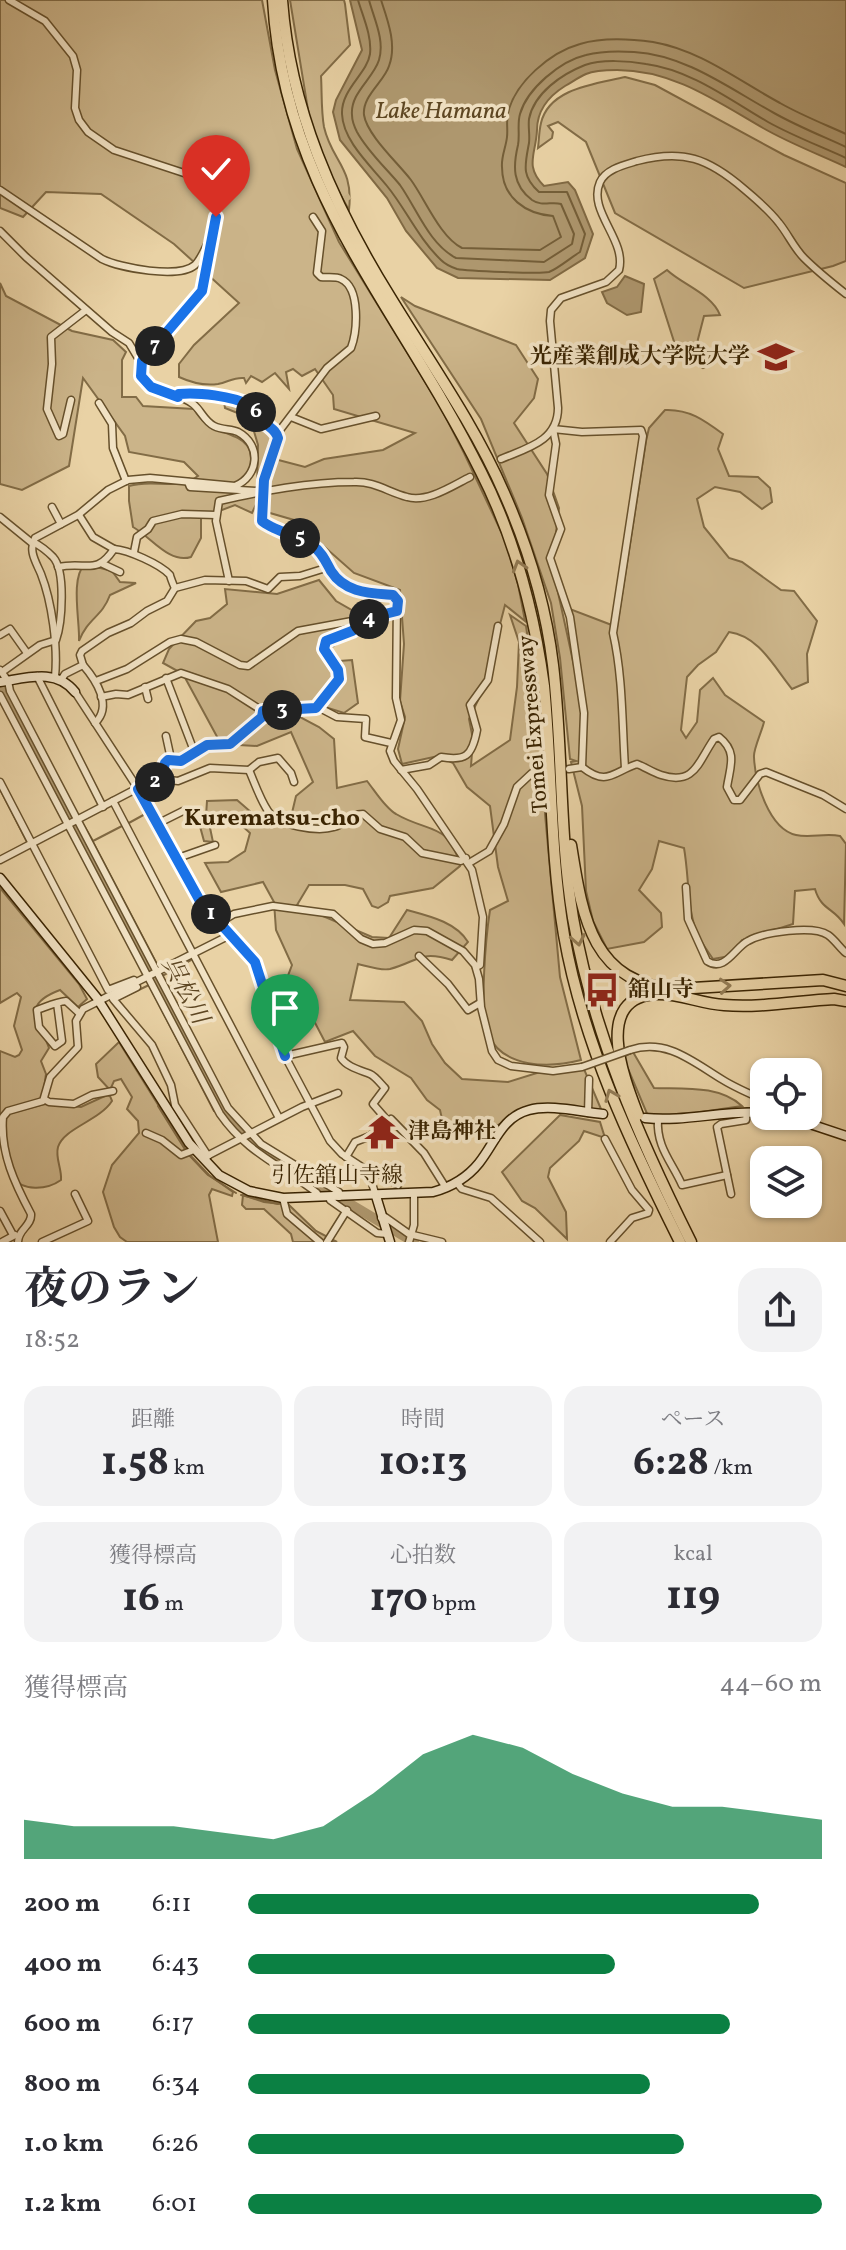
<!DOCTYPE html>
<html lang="ja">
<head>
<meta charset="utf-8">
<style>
  :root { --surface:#fff; --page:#f2f2f3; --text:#2b2b33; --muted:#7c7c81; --accent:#0b8043 }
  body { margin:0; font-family:Vollkorn,"Noto Serif JP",serif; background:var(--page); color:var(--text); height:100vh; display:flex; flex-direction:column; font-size:30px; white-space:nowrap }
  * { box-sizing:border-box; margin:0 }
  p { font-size:26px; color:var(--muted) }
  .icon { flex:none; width:44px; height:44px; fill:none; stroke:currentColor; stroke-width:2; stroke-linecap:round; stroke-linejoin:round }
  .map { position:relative; height:1242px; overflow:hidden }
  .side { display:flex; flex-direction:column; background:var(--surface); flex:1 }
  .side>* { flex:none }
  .buttons { position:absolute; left:750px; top:1058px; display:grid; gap:16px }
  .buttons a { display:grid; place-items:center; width:72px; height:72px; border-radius:16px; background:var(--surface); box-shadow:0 2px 6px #0004; font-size:40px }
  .pin { position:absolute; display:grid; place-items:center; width:68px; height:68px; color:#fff; margin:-82px -34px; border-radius:50% 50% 50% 0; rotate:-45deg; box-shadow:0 0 8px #0007 }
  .pin .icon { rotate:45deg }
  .km { position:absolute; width:40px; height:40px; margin:-20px; border-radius:50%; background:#222; color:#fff; font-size:22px; line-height:40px; text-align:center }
  .round { display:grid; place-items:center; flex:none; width:84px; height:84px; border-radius:24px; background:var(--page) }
  .summary { display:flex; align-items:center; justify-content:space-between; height:136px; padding:0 24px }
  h1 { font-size:44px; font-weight:700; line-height:60px }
  .stats { display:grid; grid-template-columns:repeat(3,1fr); gap:12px; height:136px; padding:8px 24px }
  .stats div { display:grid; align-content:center; border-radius:20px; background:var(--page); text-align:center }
  .stats b { font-size:40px; font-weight:700 }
  .stats small { font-size:22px; font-weight:400 }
  .stats p { font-size:22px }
  .chart { height:224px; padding:16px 24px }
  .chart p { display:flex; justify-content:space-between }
  .chart svg { width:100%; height:144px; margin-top:8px; fill:var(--accent); opacity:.7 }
  ul { padding:0 24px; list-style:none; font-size:26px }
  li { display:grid; grid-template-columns:128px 96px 1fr; align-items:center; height:60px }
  li i { height:20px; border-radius:10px; background:var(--accent) }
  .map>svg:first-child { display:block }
  .green { fill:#cbb489; stroke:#826c46; stroke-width:2 }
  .water { fill:#ae976e; stroke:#806943; stroke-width:2 }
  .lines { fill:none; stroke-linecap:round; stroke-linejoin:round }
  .shore { stroke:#745e38; stroke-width:2 }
  .stream { stroke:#806943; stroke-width:2 }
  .river { stroke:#ae976e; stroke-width:10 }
  .street-tunnel { stroke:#c6af84; stroke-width:6; stroke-dasharray:6 3; stroke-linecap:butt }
  .street-casing { stroke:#66502b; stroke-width:9 }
  .secondary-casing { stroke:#3a2402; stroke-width:11 }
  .highway-casing { stroke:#3a2402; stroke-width:13 }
  .street { stroke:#f1e2c4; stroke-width:6 }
  .secondary { stroke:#f1e2c4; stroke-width:8 }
  .highway { stroke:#e9d2a5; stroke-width:10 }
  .street-bridge-casing { stroke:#66502b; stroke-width:9; stroke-linecap:butt }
  .street-bridge { stroke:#f1e2c4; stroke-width:6 }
  .oneway { stroke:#927b54 }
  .route-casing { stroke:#fff; stroke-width:16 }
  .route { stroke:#1a73e8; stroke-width:10 }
  .labels { text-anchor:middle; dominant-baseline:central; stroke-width:7; stroke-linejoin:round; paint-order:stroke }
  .poi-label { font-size:22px; font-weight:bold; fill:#3a2402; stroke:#f1e2c4; text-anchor:start }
  .street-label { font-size:22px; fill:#3a2402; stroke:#f1e2c4 }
  .water-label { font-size:24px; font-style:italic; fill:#5d4622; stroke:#f1e2c4 }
  .neighbourhood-label { font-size:24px; font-weight:bold; fill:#3a2402; stroke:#f1e2c4 }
</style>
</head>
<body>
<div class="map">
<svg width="846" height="1242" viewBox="0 0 846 1242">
  <rect width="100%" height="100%" fill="#e9d2a5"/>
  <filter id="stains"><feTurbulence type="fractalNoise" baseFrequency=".0025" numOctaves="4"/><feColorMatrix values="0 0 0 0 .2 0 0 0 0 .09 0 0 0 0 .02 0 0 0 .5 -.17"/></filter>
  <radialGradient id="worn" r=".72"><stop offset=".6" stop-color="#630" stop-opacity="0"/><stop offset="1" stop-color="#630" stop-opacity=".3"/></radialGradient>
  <g class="green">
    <path d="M0,0H262L275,70L297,149L339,242L440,406L464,453L506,542L518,584L525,621L505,605L483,690L469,719L473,739L471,766L510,740L517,687L519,642L510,615L526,626L543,740L545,814L560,977L581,1060C550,1068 503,1069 488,1034C479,1010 486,936 490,910L508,901L498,867L490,806L467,787L453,763L438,756L402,764L398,749L405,717L400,701L404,644L400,590L354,573L294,520L270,513L259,506L258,500L252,513L235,505L201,518V538L191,557C169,564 151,537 133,527L129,501V486C155,478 176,492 198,476L184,462L129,452L125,436L83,378L69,466L22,490L0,484V283L6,296L72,331L113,340L126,352L122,360V397H136L143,406L194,409C212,444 264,424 248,476L233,486L257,493L258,445L250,418L225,408L224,401L252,411L275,437L267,457L305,467L324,459L383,450L415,433L334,409L333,395L315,369L302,376L293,369L286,372L289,389L275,373L262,382L251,376L246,383L244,378C234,377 228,382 218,384C205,386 190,382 179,377V364L194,345L239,303L174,244L101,194L46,192L23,217L0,208Z"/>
    <path d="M290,0H344L345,4L350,45L321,76C322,92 321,110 324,127C332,162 354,167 349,210L326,169L310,122Z"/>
    <path d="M625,77L655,85L784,155L846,183V261L833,266L744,288L615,213L586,142L558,122L548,126L553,132L552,138L538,148C539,140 539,131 541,123C549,88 596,84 625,77Z"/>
    <path d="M667,270C683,285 712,294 720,315L704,316L696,347L711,353L707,366L703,368L678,354L654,279Z"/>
    <path d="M401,297L415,306L516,345L538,379L534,398L514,423L547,474L559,508L552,565L580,693L581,672L570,609L617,627L646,441L649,428L665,410C689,409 704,420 723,434L718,449L729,476L758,477L770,488L772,502L762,509L740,492L715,487L697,499L704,527L729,558L742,562L781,590L794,591L817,621L807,654L808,682L792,689C774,667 759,636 729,632L716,652L698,665L687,677L681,730L686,738L697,722L700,690L713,678L725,695L764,722C762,731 753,750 754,757C755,782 769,829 796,835C810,838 826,833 840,836L846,844L844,924C834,908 821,910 815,889L795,891L793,924L742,940L730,956L713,959C707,950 700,941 696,931C687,905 689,876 684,848L659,841L652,869L639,890L661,913L662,927L644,942L607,949L593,921L586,891L582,806L571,762L576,761L570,759L560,658L551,603L522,518L481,419Z"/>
    <path d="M85,564L112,571L120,582L136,583L110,595C102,617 88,618 79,641C80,621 70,578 85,564Z"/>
    <path d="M319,580L336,601L355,612L359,629L326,651L339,661L352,660L358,703L344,713L322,706L296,715L319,727L334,739L337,788L367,781C375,791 385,808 396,814C428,833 450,822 460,866L433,888L390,896L388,902L378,908L372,906L363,889L345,885H309L297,905L372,937L389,938L407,910C429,916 456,922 468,942L452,960C420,950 419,961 390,969C381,971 367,966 358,964L350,1000L404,1002L422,1021L432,1044L445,1063L462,1079L508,1082L540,1072L561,1073L584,1069L601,1109L536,1106L490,1129L474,1132L465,1131L442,1119L440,1110L427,1100L411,1078L375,1056L353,1031L325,1042L312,1017L298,1025L284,986L292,965L276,930L274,902L263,882L221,892L205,863L228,862L245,851L250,833L229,814L209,823L213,842L204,841L198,819L206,816L207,801L237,800L252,813L283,827L291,817L296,796L313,782L291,732L257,746L221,744L183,674L163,663L169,649L196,621L210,618L227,604L225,589L277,594Z"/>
    <path d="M0,888L79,984L87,999L78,1007L60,990C20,1005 39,1020 49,1048L41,1061L46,1074L43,1096L42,1098L2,1114L0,1117V1051L15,1057L19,1055L22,1050L14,1026L21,997L17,993L0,1003Z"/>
    <polygon points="119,1042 188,1153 209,1175 233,1192 232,1196 212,1189 209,1195 218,1242 127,1242 120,1237 114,1227 103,1192 112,1165 139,1133 138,1121 127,1109 132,1097 121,1079 114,1081 110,1090 98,1077 96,1064"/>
    <path d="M633,1052L654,1088C684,1089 719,1085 742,1106L674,1116H648L623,1057Z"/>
    <path d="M107,1095L110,1096L112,1101C99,1121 64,1128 58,1147C55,1158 62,1169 61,1180C47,1190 22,1192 12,1176L2,1124L8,1114L44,1104L81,1107Z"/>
    <polygon points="560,1115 600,1122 605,1138 584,1131 579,1141 550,1168 548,1177 566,1212 567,1239 535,1208 522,1201 502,1172"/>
    <polygon points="243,1195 264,1202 289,1205 316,1231 337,1242 293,1242 291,1234 264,1209 246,1209 242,1205"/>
  </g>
  <g class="water">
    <path d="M350,0H846V167C818,154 789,143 763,128C716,101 673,70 617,70C607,70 595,70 586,74C579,77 572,82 565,86C549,96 537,110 537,130C536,154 524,166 544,186L568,182L575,190L593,234L585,258L550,280L458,278L437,268L406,231L387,198L340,140L333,112L336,100L362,50Z"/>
    <polygon points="625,276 644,284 641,312 627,315 607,303 602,292 617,287"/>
  </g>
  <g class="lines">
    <g class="shore">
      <path d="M358,0C363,17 372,36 370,54C367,74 341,89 342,114C343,141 371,166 387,186C406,209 418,238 441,260C445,264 451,267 457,269C467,271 540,274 549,272C559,268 570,258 580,252L585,234L567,192H539C521,176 525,165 529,143C530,135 528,127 529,119C534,93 562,74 585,65C602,59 629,61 646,64C691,70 730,100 768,122C793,136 820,146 846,158"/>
      <path d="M369,0C374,19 385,40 379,60C373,79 350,93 352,115C352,120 355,128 357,132C368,152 386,168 400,185C417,209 429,244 456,258L544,262L572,244L574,234L561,204C552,201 542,207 532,200C512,185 513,166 518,145C520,135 517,124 520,114C527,89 560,61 586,55C601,51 619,51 634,52C686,55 730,89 774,113C797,126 822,136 846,147"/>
      <path d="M381,0C388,21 397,45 389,66C384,82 362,96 364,115C367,135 398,163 411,180C425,199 440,237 462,248L540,250L561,237L553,216C526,214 502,198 502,167C501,157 506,147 507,137C508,129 506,121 508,113C515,82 551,52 580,44C603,37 631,39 653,42C700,50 739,81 780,103C801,115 824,124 846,134"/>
    </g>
    <g class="stream">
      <polyline points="0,789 27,842"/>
      <polyline points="82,822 93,841"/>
      <polyline points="127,824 147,813"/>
      <polyline points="93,841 122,826"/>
      <polyline points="93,842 159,968"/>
      <polyline points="162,976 191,960"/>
      <polyline points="149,985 214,1111"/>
      <polyline points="118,1000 149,985"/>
      <polyline points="158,1106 186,1151"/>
      <polyline points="189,1155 208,1175 236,1193"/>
      <polyline points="241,1195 278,1204"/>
    </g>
    <polyline class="river" points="0,684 230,1119 250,1142 266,1154 414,1242"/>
    <polyline class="street-tunnel" points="345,199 350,196"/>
    <g class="street-casing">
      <g id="street">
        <path d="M9,0L45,21L73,56L77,70L75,108L79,120L88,132L114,150L193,176L205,185L213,197L216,217L204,287L143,359L140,373C150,395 176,391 193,404C201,410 204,421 214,426C222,430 231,429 238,432C262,445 259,476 235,486L150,478L128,480L108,490L78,515L35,538C28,551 36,562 41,574C52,602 58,647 55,677"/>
        <path d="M0,190L102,259C120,268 179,279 195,265C201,259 204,250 208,243H212"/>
        <polyline points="0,231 26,257 112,332 129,343 141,363"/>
        <path d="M178,397L179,394L210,395L247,404L275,430L278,438L264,480L262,521C275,533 302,535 318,549C330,561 332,579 349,587C364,594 385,590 397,599L396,698L401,720L390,751L394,761L417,789L472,870L483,917L480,965L476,967"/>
        <polyline points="71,400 63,434 59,436 47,409 52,364 51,337 86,310"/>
        <polyline points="99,403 112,424 113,448 126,481"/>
        <polyline points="291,417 321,429 376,416"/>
        <path d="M277,434L327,368L351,348C357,332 361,288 341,279C336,276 326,278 321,277L317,273L322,231L313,217"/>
        <path d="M501,459C527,448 558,441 558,408L550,321L551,310L561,298L606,282L619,270C627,240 587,211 600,182C606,169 624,165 637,161C683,149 708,158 744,189C756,199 769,210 779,223C788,234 794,248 804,258C817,271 832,283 846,294"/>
        <polyline points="188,482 190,487 257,491"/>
        <polyline points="52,507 61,524"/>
        <polyline points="79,515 93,537 114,549"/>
        <polyline points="0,517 32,543"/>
        <polyline points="134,552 137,537 148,529 153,521 182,514 216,515"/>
        <polyline points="103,564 120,572"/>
        <path d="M58,567C87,561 96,576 114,549C128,550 160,564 170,575C170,576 174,587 175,588L167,601L147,611L131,623L108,633L82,651L80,655L83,665L65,674L61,680"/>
        <path d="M229,581L216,521L219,501C263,491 308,482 354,482C374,481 388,492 407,497C427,503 452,486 470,477"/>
        <polyline points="175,588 205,580 246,581 268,589 280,577 300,576 329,567"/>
        <polyline points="0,635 10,629 27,653"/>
        <path d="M83,665C96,680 113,706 95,723"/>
        <polyline points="0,670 8,681 10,691 228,1108 261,1144 339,1192 339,1197"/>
        <path d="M2,672L40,645L56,640C62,623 66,571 53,557C48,552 39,545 33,542"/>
        <polyline points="37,676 103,807"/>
        <polyline points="166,678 194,751"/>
        <polyline points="96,681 127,669 170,642 181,639 196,642 240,665 248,666 298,631 352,621 374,611 379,615"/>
        <polyline points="145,687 148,699"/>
        <polyline points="75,692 135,784 196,895 255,962 287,1060 330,1141 342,1154 368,1171 376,1196"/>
        <path d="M0,695L220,1114C247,1153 281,1165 317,1193V1197"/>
        <polyline points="101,697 116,694 128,695 181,673 228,689 261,710 310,710 316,708 325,700 339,679 338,670 324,649 326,641 352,631 373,617 397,611"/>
        <polyline points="318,707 337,717 366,719 365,737 391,743"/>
        <polyline points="166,736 171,759"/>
        <path d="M582,767L584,713L570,617L550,558L561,529L549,495L556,444L553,429L582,432L641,430L643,436L613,633C623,677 622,723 625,768"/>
        <path d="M569,769L582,767C607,787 613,772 637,764C645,767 652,772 661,775C695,786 698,762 714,739L719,737C738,752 730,767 727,787L734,800H740L760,774L766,772L823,795L846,809"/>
        <path d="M249,770C255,784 260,799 268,811C278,826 318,832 334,827C345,824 351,814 363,814L380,829L405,837L422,853L461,861L466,858"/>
        <path d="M401,770L429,765L441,757C465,761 472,757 477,730L470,705L488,680L498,626"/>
        <polyline points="160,779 178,781 210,768 249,770 259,762 278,758 291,773 294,782"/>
        <polyline points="0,782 108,990 134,980"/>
        <polyline points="113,801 279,1118"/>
        <polyline points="157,824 183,811"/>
        <polyline points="175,859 215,845"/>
        <polyline points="0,860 134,790 159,780 168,760 181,761 207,745 230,744 262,717 263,711"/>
        <polyline points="469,863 489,851 504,824 517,787 532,773 545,771"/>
        <path d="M686,887L688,919L707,961C725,973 735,947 748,941C764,932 813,925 828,935C835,940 840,948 846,953"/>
        <polyline points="219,923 234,914 273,906 333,914 361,939 373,944 385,943 414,930 427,931 463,951 475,965 479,979 481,1007 492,1051 498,1060 511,1066 553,1071 582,1067"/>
        <polyline points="419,956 448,984 468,1010 480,1003"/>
        <polyline points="137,987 113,999 152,1045 171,1085 175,1105 208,1156"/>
        <path d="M57,1003L62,1041L55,1046L39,1027L37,1010C46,1007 56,1002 66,1001L79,1013"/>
        <path d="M630,1050C667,1038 693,1062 723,1080C736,1088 750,1094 764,1100"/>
        <path d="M285,1056L342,1043L344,1047L341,1058C347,1067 360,1070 370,1074C375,1076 381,1084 385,1088L373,1104L387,1120"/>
        <polyline points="44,1099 49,1102 74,1104 92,1095 113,1091"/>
        <polyline points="588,1113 589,1079"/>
        <path d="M658,1119C656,1147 672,1162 682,1185L727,1175"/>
        <polyline points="146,1133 162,1140 181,1155 194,1150"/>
        <polyline points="605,1139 632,1190 649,1210 648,1213 632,1218 610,1242"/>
        <polyline points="205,1157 302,1107 338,1093"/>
        <polyline points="346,1157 355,1142 370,1136 391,1119 424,1153 446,1188"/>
        <polyline points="370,1175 376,1172 398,1185"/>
        <polyline points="456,1182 462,1189 491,1198 540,1242"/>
        <polyline points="731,1194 717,1127 721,1124 746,1120 747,1112"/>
        <polyline points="330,1197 330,1200 377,1233 387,1234"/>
        <polyline points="283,1198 287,1214 320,1242"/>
        <polyline points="0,1211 13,1235"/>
        <polyline points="381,1218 385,1217 409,1234 442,1242"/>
        <polyline points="2,1242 15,1235"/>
        <path d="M18,1242C18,1229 32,1226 31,1214C15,1184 0,1153 3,1117L8,1111L43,1101L50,1077L78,1047L76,1021L83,1009L230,935"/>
        <polyline points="42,1242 88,1221 75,1194"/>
        <polyline points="327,1242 347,1210"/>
        <polyline points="409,1242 414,1225 414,1194"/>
      </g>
    </g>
    <g class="secondary-casing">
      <g id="secondary">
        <path d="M0,682C27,678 56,668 75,692"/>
        <path d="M0,878L97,998L189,1143L219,1175L249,1191L283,1198L433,1192C451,1187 467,1178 479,1163C495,1143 502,1117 529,1110C551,1104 580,1112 603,1114"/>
        <polyline points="786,1116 846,1136"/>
        <path d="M645,1118C686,1122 724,1110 764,1113"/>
        <polyline points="376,1196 390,1242"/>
      </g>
    </g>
    <g class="highway-casing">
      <g id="highway">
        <path d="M273,0C284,194 400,308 481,472C515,539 534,612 544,686C552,769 550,853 564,935C583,1044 631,1144 680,1242"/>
        <path d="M282,0C290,109 333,205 390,297C429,361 474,424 504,493C528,547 546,607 553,665C563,749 559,834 573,918C593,1033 639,1138 691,1242"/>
        <path d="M571,845C582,914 591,985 677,989L823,980L846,986"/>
        <path d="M638,1115C625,1081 591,997 657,994C679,993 702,1004 724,1005C760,1008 798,1001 834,999L846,1001"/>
      </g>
    </g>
    <use href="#street" class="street"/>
    <use href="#secondary" class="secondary"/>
    <use href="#highway" class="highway"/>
    <g class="street-bridge-casing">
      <polyline id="street-bridge" points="582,1067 630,1050"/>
    </g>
    <use href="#street-bridge" class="street-bridge"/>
  </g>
  <defs><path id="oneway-chevron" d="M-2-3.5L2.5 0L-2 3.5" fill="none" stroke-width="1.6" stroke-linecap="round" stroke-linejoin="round" transform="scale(2)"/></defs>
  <g class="oneway">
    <use href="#oneway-chevron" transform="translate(519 566) rotate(-107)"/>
    <use href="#oneway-chevron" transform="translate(578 940) rotate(79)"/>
    <use href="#oneway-chevron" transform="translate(725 986) rotate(-4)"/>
    <use href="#oneway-chevron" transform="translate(611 1095) rotate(-112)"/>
  </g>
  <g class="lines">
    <g class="route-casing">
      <path id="route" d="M216,217L202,291L142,361L141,376L151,387L178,397L179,394C197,392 233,396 249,405C256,409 260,418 266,424C272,429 276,431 278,438L264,480L262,521C272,530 299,536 313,546C322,552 326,562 331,571C345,593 370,593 393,595L398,601L397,611L373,617L352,631L326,641L324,649L338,670L339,679L316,708L263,711L262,717L230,744L207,745L181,761L168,760L165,763L161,778L138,789L200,901L255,962L285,1056"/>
    </g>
    <use href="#route" class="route"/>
  </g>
  <defs>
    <g id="university-bare" transform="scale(2.76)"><path d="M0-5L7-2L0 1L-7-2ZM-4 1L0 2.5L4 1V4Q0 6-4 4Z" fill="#8f2418" stroke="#f1e2c4" stroke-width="2.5" paint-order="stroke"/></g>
    <g id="bus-bare" transform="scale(2.76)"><path d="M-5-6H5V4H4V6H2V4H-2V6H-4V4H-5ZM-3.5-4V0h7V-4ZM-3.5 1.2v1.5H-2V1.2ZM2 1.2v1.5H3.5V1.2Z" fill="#8f2418" stroke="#f1e2c4" stroke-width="2.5" paint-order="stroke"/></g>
    <g id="temple-bare" transform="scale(2.76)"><path d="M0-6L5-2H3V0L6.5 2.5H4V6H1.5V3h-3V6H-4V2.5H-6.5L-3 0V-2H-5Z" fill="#8f2418" stroke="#f1e2c4" stroke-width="2.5" paint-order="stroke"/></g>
  </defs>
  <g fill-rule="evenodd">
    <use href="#university-bare" x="776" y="357"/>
    <use href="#bus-bare" x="602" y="990"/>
    <use href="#temple-bare" x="382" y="1132"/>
  </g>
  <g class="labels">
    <g class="poi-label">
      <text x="750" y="357" text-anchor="end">光産業創成大学院大学</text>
      <text x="628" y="990">舘山寺</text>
      <text x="408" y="1132">津島神社</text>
    </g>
    <g class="street-label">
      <text transform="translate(534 724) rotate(-95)">Tomei Expressway</text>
      <text x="337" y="1176">引佐舘山寺線</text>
    </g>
    <g class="water-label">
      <text x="441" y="112">Lake Hamana</text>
      <text transform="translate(184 991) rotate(62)">呉松川</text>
    </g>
    <g class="neighbourhood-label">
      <text x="272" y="819">Kurematsu-cho</text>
    </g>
  </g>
  <rect width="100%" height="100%" filter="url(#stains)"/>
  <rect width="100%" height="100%" fill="url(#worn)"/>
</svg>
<div class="buttons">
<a><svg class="icon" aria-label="locate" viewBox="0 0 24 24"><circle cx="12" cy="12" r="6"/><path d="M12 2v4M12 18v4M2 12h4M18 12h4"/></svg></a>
<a><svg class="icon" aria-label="layers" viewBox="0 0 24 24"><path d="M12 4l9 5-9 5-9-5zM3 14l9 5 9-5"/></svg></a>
</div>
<div class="pin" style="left:285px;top:1056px;background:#1e9e55"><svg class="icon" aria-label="arrive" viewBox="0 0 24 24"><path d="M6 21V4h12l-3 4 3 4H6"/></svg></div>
<div class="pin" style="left:216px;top:217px;background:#d93025"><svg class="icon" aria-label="check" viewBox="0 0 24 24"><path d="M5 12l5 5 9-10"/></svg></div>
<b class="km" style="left:211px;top:914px">1</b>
<b class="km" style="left:155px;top:782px">2</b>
<b class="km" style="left:282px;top:710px">3</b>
<b class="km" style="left:369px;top:619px">4</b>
<b class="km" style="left:300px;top:538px">5</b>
<b class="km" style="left:256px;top:412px">6</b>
<b class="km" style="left:155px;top:346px">7</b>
</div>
<section class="side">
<div class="summary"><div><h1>夜のラン</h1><p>18:52</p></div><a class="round"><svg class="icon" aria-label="share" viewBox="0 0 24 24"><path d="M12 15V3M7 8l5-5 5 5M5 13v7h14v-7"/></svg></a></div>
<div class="stats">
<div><p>距離</p><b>1.58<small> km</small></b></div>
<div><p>時間</p><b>10:13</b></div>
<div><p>ペース</p><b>6:28<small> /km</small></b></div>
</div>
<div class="stats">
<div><p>獲得標高</p><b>16<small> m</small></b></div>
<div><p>心拍数</p><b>170<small> bpm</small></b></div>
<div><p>kcal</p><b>119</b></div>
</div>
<div class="chart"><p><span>獲得標高</span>44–60 m</p>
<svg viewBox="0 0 160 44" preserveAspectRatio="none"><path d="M0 44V32L10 34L20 34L30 34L40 36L50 38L60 34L70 24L80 12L90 6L100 10L110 18L120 24L130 28L140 28L150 30L160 32V44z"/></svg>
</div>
<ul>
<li><b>200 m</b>6:11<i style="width:89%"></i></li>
<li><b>400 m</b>6:43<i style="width:64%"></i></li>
<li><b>600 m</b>6:17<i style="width:84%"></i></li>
<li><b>800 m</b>6:34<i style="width:70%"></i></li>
<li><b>1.0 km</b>6:26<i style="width:76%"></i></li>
<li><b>1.2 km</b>6:01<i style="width:100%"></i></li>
</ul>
</section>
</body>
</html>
